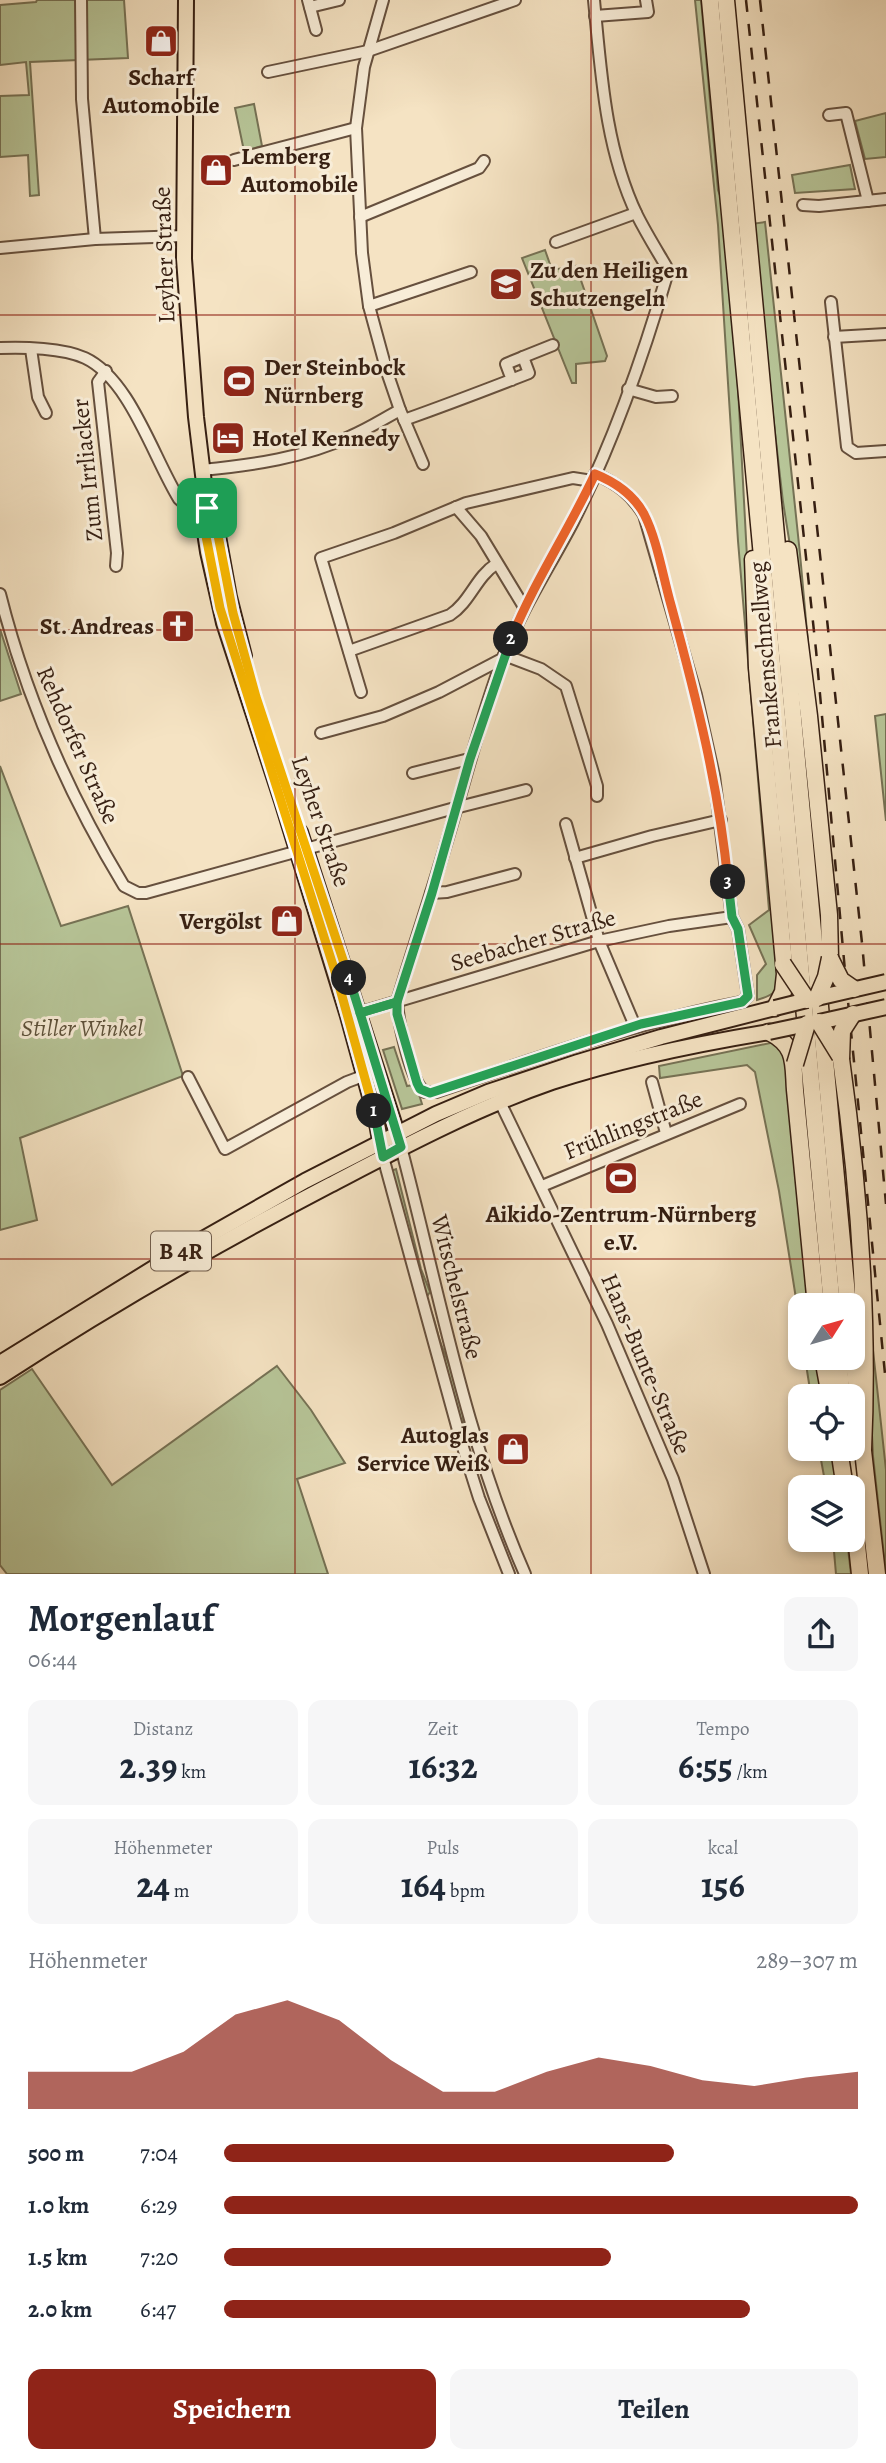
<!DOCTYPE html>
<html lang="de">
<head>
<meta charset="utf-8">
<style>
  :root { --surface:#fff; --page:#f6f6f7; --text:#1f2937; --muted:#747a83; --accent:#8f2418 }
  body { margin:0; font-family:Alegreya,serif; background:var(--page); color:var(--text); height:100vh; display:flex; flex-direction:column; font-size:26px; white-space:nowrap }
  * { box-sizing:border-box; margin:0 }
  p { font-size:23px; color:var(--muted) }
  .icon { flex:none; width:38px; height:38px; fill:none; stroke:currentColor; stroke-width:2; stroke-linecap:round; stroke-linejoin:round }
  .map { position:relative; height:1574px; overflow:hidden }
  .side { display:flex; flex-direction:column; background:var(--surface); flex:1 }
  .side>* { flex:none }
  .needle { width:46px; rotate:53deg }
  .controls { position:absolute; left:788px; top:1293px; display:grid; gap:14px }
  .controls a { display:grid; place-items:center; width:77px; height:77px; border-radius:14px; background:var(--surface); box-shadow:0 4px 10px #0003; font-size:35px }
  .pin { position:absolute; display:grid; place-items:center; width:60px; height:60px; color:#fff; margin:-30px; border-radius:14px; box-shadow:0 4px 10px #0006 }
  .km { position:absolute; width:35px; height:35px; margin:-18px; border-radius:50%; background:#222; color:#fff; font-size:19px; line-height:35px; text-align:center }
  .round { display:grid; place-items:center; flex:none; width:74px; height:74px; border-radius:14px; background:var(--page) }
  .overview { display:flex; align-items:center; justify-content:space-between; height:119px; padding:0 28px }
  h1 { font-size:38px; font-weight:700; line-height:52px }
  .metrics { display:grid; grid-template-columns:repeat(3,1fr); gap:10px; height:119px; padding:7px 28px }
  .metrics div { display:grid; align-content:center; border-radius:14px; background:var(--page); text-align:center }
  .metrics b { font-size:35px; font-weight:700 }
  .metrics small { font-size:19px; font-weight:400 }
  .metrics p { font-size:19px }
  .chart { height:196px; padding:14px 28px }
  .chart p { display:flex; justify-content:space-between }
  .chart svg { width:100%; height:126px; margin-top:7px; fill:var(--accent); opacity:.7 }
  .action { display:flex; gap:14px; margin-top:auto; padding:14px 28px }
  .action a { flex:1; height:80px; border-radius:14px; background:var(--accent); color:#fff; font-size:28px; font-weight:700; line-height:80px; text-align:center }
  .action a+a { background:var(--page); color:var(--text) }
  ul { padding:0 28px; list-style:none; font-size:23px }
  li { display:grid; grid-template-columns:112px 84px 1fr; align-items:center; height:52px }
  li i { height:18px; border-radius:9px; background:var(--accent) }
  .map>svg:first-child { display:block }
  .green { fill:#b7c598; stroke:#767255; stroke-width:2 }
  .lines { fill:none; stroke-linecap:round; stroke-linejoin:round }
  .minor-casing { stroke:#66503e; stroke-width:14 }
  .major-casing { stroke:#361f12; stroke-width:18 }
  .highway-casing { stroke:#361f12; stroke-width:19 }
  .minor { stroke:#f8edd8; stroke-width:10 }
  .major { stroke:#f5e3c3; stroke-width:14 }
  .highway { stroke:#f5e3c3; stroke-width:16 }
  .rail { stroke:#361f12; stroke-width:2.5; stroke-dasharray:12 12; stroke-linecap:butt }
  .major-bridge-casing { stroke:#361f12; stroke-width:18; stroke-linecap:butt }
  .highway-bridge-casing { stroke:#361f12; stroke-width:19; stroke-linecap:butt }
  .major-bridge { stroke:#f5e3c3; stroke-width:14 }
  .highway-bridge { stroke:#f5e3c3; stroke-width:16 }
  .split-1-casing { stroke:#fff; stroke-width:14 }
  .split-2-casing { stroke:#fff; stroke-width:14 }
  .split-3-casing { stroke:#fff; stroke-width:14 }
  .split-4-casing { stroke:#fff; stroke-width:14 }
  .split-5-casing { stroke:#fff; stroke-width:14 }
  .split-1 { stroke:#f5b400; stroke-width:9 }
  .split-2 { stroke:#22a559; stroke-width:9 }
  .split-3 { stroke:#f0652b; stroke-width:9 }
  .split-4 { stroke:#22a559; stroke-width:9 }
  .split-5 { stroke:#f5b400; stroke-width:9 }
  .grid { fill:none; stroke:#8f2418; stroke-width:2; stroke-opacity:0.55 }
  .labels { text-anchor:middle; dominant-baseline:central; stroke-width:6; stroke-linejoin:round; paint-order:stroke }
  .shield { fill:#f8edd8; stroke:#705d4d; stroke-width:2 }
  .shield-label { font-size:23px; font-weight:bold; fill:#361f12 }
  .poi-label { font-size:24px; font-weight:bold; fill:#361f12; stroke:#f8edd8; text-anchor:start }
  .street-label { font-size:24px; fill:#361f12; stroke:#f8edd8 }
  .park-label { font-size:24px; font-style:italic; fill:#5d513a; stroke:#f8edd8 }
</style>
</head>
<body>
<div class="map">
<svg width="886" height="1574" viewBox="0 0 886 1574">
  <rect width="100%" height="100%" fill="#f5e3c3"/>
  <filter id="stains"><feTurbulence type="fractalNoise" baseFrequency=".00286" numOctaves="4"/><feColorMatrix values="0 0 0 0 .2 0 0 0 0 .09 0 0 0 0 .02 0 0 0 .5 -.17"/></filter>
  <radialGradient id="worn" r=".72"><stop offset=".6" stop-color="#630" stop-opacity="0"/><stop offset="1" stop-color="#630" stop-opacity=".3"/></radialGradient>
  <g class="green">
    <polygon points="37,0 124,0 128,58 30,62 39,195 30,196 28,155 0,157 0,96 29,95 26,62 0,65 0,5 36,2"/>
    <path d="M695,0H701L718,190L724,206L734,313L754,689L778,975C775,994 776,994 757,1000V975L766,964L749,925L769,910L738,541L718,225Z"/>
    <polygon points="254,104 262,146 244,151 235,108"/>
    <polygon points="886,113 886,157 865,159 855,121"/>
    <polygon points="850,165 855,189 795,193 792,175"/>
    <polygon points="765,222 800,554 811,676 783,502 751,224"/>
    <polygon points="545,250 552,270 576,266 607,356 605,361 576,364 576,383 572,383 522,258"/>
    <polygon points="0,629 21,694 0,701"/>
    <polygon points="886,714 886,821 875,716"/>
    <polygon points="0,766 61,926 128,906 183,1076 20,1138 37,1220 0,1230"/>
    <polygon points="775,1042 787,1056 812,1305 800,1306 800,1324 779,1191 755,1072 747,1065 660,1078 659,1066"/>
    <polygon points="394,1047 407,1086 413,1085 417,1088 422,1104 402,1109 383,1050"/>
    <polygon points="396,1169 421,1269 430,1292 426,1298 391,1171"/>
    <path d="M429,1307C436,1320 437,1336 443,1349C451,1369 466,1407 463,1429Z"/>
    <polygon points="872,1341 886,1470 886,1574 873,1456 870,1394"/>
    <polygon points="805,1358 820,1358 826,1396 811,1396"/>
    <polygon points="277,1366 311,1410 345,1463 297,1479 328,1574 7,1574 0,1565 0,1390 32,1369 112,1485"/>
    <polygon points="819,1449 835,1449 841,1487 826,1487"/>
    <polygon points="833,1540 847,1540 851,1574 836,1574"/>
  </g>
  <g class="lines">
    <g class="minor-casing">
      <g id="minor">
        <polyline points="81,0 82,99 95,239"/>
        <polyline points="308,0 316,30"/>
        <polyline points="383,0 364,67 356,128 362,253 369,306 387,372 400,410 423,464"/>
        <path d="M594,0C601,72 605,148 637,215C646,233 656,249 666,266L667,275C643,357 612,445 573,522C549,568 521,609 503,658C484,708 471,759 456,810C438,874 416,938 397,1002C398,1020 411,1083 425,1092H436C537,1058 637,1022 742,1002L748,996L738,929L732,917L714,776L696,695L644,515C632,495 617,483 595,474"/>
        <polyline points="310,7 339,0"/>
        <polyline points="595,16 648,12 646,0"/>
        <polyline points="268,72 368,51 515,0"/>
        <polyline points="829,115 846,113 868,201"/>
        <polyline points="234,160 356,128"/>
        <polyline points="803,205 819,206 886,199"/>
        <polyline points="360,217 479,168 484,161"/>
        <polyline points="556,242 636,213"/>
        <polyline points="0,248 95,239 184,236"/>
        <polyline points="831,302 847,447 856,453 886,451"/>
        <polyline points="369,306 471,272"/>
        <polyline points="834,337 886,334"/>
        <path d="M0,348C24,347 63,348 85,358C130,379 153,457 179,499L187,506L207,508"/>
        <polyline points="31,349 38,397 46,413"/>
        <polyline points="523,357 553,345"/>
        <polyline points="106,371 98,382 117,553 116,566"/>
        <polyline points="628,389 656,397 672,396"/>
        <path d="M404,420C446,405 488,389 529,373L523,357L506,364L512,380"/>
        <path d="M202,470C253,465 304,458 351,436C368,429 383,419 400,410"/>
        <polyline points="456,507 481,536 524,607"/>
        <path d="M0,594C26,698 69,795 124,886L138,893H146L451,809L526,790"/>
        <path d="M349,651L450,615C470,602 476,577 496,564"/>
        <polyline points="504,655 541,669 566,686 597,786 597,796"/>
        <polyline points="361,692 321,558 394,533 466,503 573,478 592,481"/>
        <polyline points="321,733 383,716 439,692 502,659"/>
        <polyline points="413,773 469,759"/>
        <polyline points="566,824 599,941 635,1026"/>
        <polyline points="575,858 652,836 721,820"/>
        <polyline points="431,893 447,892 515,874"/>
        <polyline points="352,1015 599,941 669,926 732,917"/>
        <polyline points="188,1077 225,1149 347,1082 371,1073"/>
        <polyline points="652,1082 666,1133"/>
        <polyline points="500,1102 607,1324 673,1479 704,1574"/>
        <path d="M401,1147C439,1291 465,1438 525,1574"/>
        <polyline points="383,1157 461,1441 479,1498 509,1574"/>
        <polyline points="542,1186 740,1104"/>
      </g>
    </g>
    <g class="major-casing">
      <g id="major">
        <polyline points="186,0 184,259 196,417 207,508 204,526 208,552 224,623 282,801 348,1016 376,1118 383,1157"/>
        <polyline points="207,508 216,525 229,597 244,656"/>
        <polyline points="300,832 399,1139"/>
        <polyline points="0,1363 178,1253 305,1181 436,1114 488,1092 578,1062 661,1037 775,1008"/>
        <path d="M0,1377C107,1307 217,1244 330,1185C403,1147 474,1109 552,1082C622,1059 696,1044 769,1032"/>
      </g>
    </g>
    <g class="highway-casing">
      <g id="highway">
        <polyline points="710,0 832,1306"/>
        <polyline points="726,0 848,1306"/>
        <polyline points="788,550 809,716 829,915 830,958"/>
        <polyline points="753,559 757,668 785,974 783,992 775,1008"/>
        <path d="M769,1032C797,1046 793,1064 795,1090L816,1306"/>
        <path d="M841,1059C859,1187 869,1321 863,1450"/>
        <polyline points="852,1346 857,1389"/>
        <polyline points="823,1358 830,1396"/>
        <polyline points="838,1358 842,1396"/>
        <polyline points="862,1442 877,1574"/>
        <polyline points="839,1449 845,1488"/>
        <polyline points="852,1498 860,1574"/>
      </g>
    </g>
    <use href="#minor" class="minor"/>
    <use href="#major" class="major"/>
    <use href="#highway" class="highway"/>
    <g class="rail">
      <polyline points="746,0 816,650 845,971 886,1384"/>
      <polyline points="760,0 862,943 886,1204"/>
    </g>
    <g class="major-bridge-casing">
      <g id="major-bridge">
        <polyline points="817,998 886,982"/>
        <polyline points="775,1008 807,1000"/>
        <polyline points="819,1022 886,1007"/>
        <polyline points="769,1032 807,1024"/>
      </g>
    </g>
    <g class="highway-bridge-casing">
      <g id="highway-bridge">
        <polyline points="830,958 841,980 854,989"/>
        <polyline points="783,964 807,1000"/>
        <polyline points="817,998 826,977 830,958"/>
        <polyline points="819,1022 840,1056"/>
        <polyline points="841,1059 842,1031 853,1014"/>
        <polyline points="795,1064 807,1024"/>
      </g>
    </g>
    <use href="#major-bridge" class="major-bridge"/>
    <use href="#highway-bridge" class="highway-bridge"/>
  </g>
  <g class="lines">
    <g class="split-1-casing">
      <polyline id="split-1" points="207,508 204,526 220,608 337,978 374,1111"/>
    </g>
    <g class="split-2-casing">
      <polyline id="split-2" points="374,1111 383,1157 401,1147 360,1013 397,1002 432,893 470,759 511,639"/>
    </g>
    <g class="split-3-casing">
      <path id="split-3" d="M511,639C534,582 569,530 595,474C615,482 633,494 644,514C657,539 663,577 671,605C696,697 719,787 728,882"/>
    </g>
    <g class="split-4-casing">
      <polyline id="split-4" points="349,978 360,1013 397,1002 397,1014 417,1083 420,1089 430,1093 641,1024 742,1002 748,996 738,929 732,917 728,882"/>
    </g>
    <g class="split-5-casing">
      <polyline id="split-5" points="207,508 216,525 233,613 256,697 349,978"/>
    </g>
    <use href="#split-1" class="split-1"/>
    <use href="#split-2" class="split-2"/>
    <use href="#split-3" class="split-3"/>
    <use href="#split-4" class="split-4"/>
    <use href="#split-5" class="split-5"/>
  </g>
  <path class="grid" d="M295,0V1574M591,0V1574M0,315H886M0,630H886M0,944H886M0,1259H886"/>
  <defs>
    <g id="shop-square" transform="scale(1.75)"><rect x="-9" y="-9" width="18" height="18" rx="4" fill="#8f2418" stroke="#f8edd8"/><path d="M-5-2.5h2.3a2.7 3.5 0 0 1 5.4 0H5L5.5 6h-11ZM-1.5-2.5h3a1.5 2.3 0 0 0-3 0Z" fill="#fff"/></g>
    <g id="school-square" transform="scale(1.75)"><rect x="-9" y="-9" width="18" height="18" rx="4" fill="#8f2418" stroke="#f8edd8"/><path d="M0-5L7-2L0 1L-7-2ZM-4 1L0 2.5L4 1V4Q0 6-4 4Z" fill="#fff"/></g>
    <g id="stadium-square" transform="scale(1.75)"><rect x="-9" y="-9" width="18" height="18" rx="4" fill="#8f2418" stroke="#f8edd8"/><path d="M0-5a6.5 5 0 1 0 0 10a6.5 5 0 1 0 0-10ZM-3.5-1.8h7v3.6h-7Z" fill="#fff"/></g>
    <g id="hotel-square" transform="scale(1.75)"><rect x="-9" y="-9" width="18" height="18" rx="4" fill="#8f2418" stroke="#f8edd8"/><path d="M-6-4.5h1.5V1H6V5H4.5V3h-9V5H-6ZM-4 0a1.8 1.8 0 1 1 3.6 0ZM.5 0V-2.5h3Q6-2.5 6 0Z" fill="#fff"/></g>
    <g id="church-square" transform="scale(1.75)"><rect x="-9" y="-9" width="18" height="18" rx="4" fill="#8f2418" stroke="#f8edd8"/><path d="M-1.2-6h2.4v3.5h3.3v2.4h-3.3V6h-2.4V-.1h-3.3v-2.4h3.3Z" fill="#fff"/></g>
  </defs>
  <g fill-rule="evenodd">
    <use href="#shop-square" x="161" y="41"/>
    <use href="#shop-square" x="216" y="170"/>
    <use href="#school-square" x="506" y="284"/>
    <use href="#stadium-square" x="239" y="381"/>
    <use href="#hotel-square" x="228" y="438"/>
    <use href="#church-square" x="178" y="626"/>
    <use href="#shop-square" x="287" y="921"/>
    <use href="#stadium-square" x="621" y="1178"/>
    <use href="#shop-square" x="513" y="1449"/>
  </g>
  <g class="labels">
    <rect class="shield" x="151" y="1231.5" width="60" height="39" rx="5"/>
    <g class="shield-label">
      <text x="181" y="1251">B 4R</text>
    </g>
    <g class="poi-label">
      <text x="161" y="77" text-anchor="middle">Scharf<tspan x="161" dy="28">Automobile</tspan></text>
      <text x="241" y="156">Lemberg<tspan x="241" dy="28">Automobile</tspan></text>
      <text x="530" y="270">Zu den Heiligen<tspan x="530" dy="28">Schutzengeln</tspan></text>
      <text x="264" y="367">Der Steinbock<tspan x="264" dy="28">Nürnberg</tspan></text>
      <text x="252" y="438">Hotel Kennedy</text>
      <text x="154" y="626" text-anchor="end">St. Andreas</text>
      <text x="262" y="921" text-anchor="end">Vergölst</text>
      <text x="621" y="1214" text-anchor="middle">Aikido-Zentrum-Nürnberg<tspan x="621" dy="28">e.V.</tspan></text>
      <text x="489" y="1435" text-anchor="end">Autoglas<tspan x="489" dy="28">Service Weiß</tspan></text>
    </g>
    <g class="street-label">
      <text transform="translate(164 255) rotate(-92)">Leyher Straße</text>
      <text transform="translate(87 470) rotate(-96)">Zum Irrliacker</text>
      <text transform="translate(765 655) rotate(-95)">Frankenschnellweg</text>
      <text transform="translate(78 745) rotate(66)">Rehdorfer Straße</text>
      <text transform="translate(321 821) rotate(71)">Leyher Straße</text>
      <text transform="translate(533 940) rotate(-16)">Seebacher Straße</text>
      <text transform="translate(633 1125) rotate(-22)">Frühlingstraße</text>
      <text transform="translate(457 1287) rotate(76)">Witschelstraße</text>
      <text transform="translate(646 1364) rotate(67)">Hans-Bunte-Straße</text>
    </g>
    <g class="park-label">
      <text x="82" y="1028">Stiller Winkel</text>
    </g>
  </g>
  <rect width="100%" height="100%" filter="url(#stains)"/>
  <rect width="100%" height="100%" fill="url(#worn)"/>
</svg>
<div class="controls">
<a><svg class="needle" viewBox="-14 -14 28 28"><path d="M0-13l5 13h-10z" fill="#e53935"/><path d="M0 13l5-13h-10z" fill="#747a83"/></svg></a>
<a><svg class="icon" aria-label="locate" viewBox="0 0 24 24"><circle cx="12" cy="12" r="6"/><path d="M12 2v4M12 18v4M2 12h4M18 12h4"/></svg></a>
<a><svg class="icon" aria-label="layers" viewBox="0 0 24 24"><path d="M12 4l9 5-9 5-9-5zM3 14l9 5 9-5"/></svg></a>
</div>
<div class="pin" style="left:207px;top:508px;background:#1e9e55"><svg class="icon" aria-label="arrive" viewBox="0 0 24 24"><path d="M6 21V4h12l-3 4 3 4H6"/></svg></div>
<b class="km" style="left:374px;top:1111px">1</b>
<b class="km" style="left:511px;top:639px">2</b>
<b class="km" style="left:728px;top:882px">3</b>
<b class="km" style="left:349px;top:978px">4</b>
</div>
<section class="side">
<div class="overview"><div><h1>Morgenlauf</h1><p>06:44</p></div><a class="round"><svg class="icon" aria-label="share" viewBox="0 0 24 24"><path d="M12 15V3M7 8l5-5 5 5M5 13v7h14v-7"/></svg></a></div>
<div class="metrics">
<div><p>Distanz</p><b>2.39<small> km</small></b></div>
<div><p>Zeit</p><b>16:32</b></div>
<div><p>Tempo</p><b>6:55<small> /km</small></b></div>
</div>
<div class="metrics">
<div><p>Höhenmeter</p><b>24<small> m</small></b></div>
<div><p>Puls</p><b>164<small> bpm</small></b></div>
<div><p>kcal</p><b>156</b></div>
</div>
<div class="chart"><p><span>Höhenmeter</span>289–307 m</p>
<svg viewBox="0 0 160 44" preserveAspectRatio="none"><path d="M0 44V31L10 31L20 31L30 24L40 11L50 6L60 13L70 27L80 38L90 38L100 31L110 26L120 29L130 34L140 36L150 33L160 31V44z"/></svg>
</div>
<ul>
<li><b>500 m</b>7:04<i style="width:71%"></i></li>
<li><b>1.0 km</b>6:29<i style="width:100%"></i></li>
<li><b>1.5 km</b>7:20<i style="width:61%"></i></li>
<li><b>2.0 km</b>6:47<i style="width:83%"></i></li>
</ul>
<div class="action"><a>Speichern</a><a>Teilen</a></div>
</section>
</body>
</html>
